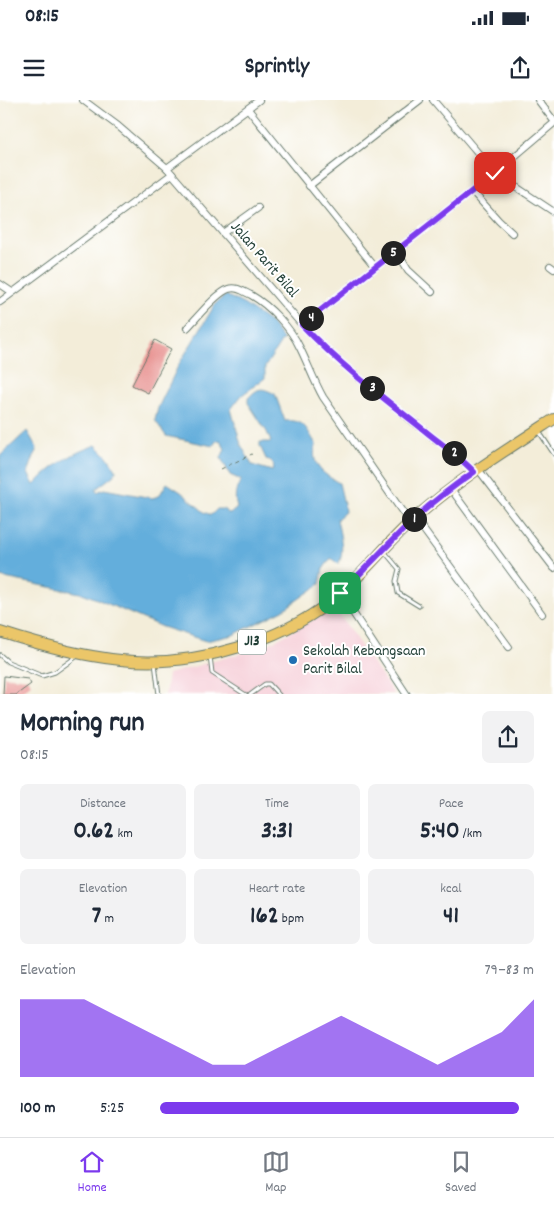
<!DOCTYPE html>
<html lang="en">
<head>
<meta charset="utf-8">
<style>
  :root { --surface:#fff; --page:#f2f2f3; --text:#1f2937; --muted:#747a83; --line:#e0e1e3; --accent:#7c3aed }
  body { margin:0; font-family:Dekko,sans-serif; background:var(--page); color:var(--text); height:100vh; display:flex; flex-direction:column; font-size:19px; white-space:nowrap }
  * { box-sizing:border-box; margin:0 }
  p { font-size:16px; color:var(--muted) }
  .icon { flex:none; width:28px; height:28px; fill:none; stroke:currentColor; stroke-width:2; stroke-linecap:round; stroke-linejoin:round }
  .map { position:relative; height:594px; overflow:hidden }
  .drawer { display:flex; flex-direction:column; background:var(--surface); flex:1 }
  .drawer>* { flex:none }
  .pin { position:absolute; display:grid; place-items:center; width:42px; height:42px; color:#fff; margin:-21px; border-radius:10px; box-shadow:0 2px 8px #0006 }
  .km { position:absolute; width:25px; height:25px; margin:-12px; border-radius:50%; background:#222; color:#fff; font-size:14px; line-height:25px; text-align:center }
  .round { display:grid; place-items:center; flex:none; width:52px; height:52px; border-radius:8px; background:var(--page) }
  .overview { display:flex; align-items:center; justify-content:space-between; height:85px; padding:0 20px }
  h1 { font-size:28px; font-weight:700; line-height:38px }
  .stats { display:grid; grid-template-columns:repeat(3,1fr); gap:8px; height:85px; padding:5px 20px }
  .stats div { display:grid; align-content:center; border-radius:8px; background:var(--page); text-align:center }
  .stats b { font-size:25px; font-weight:700 }
  .stats small { font-size:14px; font-weight:400 }
  .stats p { font-size:14px }
  .chart { height:140px; padding:10px 20px }
  .chart p { display:flex; justify-content:space-between }
  .chart svg { width:100%; height:90px; margin-top:5px; fill:var(--accent); opacity:.7 }
  ul { padding:0 20px; list-style:none; font-size:16px }
  li { display:grid; grid-template-columns:80px 60px 1fr; align-items:center; height:38px }
  li i { height:12px; border-radius:6px; background:var(--accent) }
  .status { display:flex; justify-content:space-between; align-items:center; height:35px; padding:0 25px; background:var(--surface); direction:ltr }
  .status svg { height:14px; fill:currentColor }
  header { display:flex; justify-content:space-between; align-items:center; height:65px; padding:0 20px; background:var(--surface); font-size:22px; font-weight:700 }
  .tab-bar { display:flex; justify-content:space-around; align-items:center; height:70px; border-top:1px solid var(--line); background:var(--surface); font-size:14px; color:var(--muted) }
  .tab-bar a { display:grid; justify-items:center; gap:2px }
  .tab-bar .on { color:var(--accent) }
  .map>svg:first-child { display:block }
  .built { fill:#f6cfd8 }
  .water { fill:#64aedc; stroke:#427688 }
  .building { fill:#e89391 }
  .lines { fill:none; stroke-linecap:round; stroke-linejoin:round }
  .lane-casing { stroke:#697b6e; stroke-width:5 }
  .street-casing { stroke:#697b6e; stroke-width:8 }
  .primary-casing { stroke:#697b6e; stroke-width:12 }
  .path { stroke:#697b6e; stroke-width:1; stroke-dasharray:4 4; stroke-linecap:butt }
  .lane { stroke:#fff; stroke-width:3 }
  .street { stroke:#fff; stroke-width:6 }
  .primary { stroke:#ebc669; stroke-width:10 }
  .route-casing { stroke:#fff; stroke-width:10 }
  .route { stroke:#7c3aed; stroke-width:6 }
  .poi-dot { fill:#1f6fb2; stroke:#fff; stroke-width:2 }
  .labels { text-anchor:middle; dominant-baseline:central; stroke-width:4; stroke-linejoin:round; paint-order:stroke }
  .shield { fill:#fff; stroke:#627771; stroke-width:1 }
  .shield-label { font-size:15px; font-weight:bold; fill:#1f3d34 }
  .street-label { font-size:16px; fill:#1f3d34; stroke:#fff }
  .poi-label { font-size:16px; fill:#1f3d34; stroke:#fff; text-anchor:start }
</style>
</head>
<body>
<div class="status"><b>08:15</b><svg viewBox="0 0 49 12"><path d="M0 12V9h3v3zM5 12V6h3v6zM10 12V3h3v9zM15 12V0h3v12zM26 1h20v11H26zM47 4h2v5h-2z"/></svg></div>
<header><svg class="icon" aria-label="menu" viewBox="0 0 24 24"><path d="M4 6h16M4 12h16M4 18h16"/></svg>Sprintly<svg class="icon" aria-label="share" viewBox="0 0 24 24"><path d="M12 15V3M7 8l5-5 5 5M5 13v7h14v-7"/></svg></header>
<div class="map">
<svg width="554" height="595" viewBox="0 0 554 595">
  <rect width="100%" height="100%" fill="#fff"/>
  <filter id="ink" filterUnits="userSpaceOnUse"><feTurbulence type="fractalNoise" baseFrequency=".02" numOctaves="2"/><feDisplacementMap in="SourceGraphic" scale="10" xChannelSelector="R" yChannelSelector="G"/><feConvolveMatrix kernelMatrix="1 2 1 2 8 2 1 2 1" color-interpolation-filters="sRGB"/></filter>
  <filter id="wash" filterUnits="userSpaceOnUse"><feTurbulence type="fractalNoise" baseFrequency=".0096" numOctaves="4" result="noise"/><feDisplacementMap in="SourceGraphic" scale="20" xChannelSelector="R" yChannelSelector="G"/><feGaussianBlur stdDeviation="1.12" result="paint"/><feColorMatrix in="noise" values="0 0 0 0 0 0 0 0 0 0 0 0 0 0 0 0 0 1.4 0 .05"/><feComposite in="paint" operator="in"/></filter>
  <g filter="url(#wash)">
    <rect width="100%" height="100%" fill="#f3edd9"/>
    <polygon class="built" points="335,508 394,594 165,595 168,574 263,547"/>
    <path class="water" d="M226,195L245,205L271,223L283,239L265,267V278L242,295L231,309L241,345L252,365L272,371L274,366L271,361L266,359L260,346V342H271L267,332L248,303V298C259,287 261,287 275,294L285,321C305,319 306,329 316,344C310,365 322,373 339,383L344,404L345,412L337,419C339,431 346,453 338,464L331,458L323,469L320,484L283,510L233,535L206,541L162,527L85,494L0,477V356L27,331L37,348L28,373L34,385C52,366 72,353 96,345L107,356L116,370L114,375L96,389L97,392L104,389L152,398L159,396L167,383L181,392L204,412L211,415L217,409H223L230,414L237,408C234,397 235,391 241,380L230,375L221,358L225,349L220,340L216,341L213,346L166,336L155,320L158,308L179,264L216,203Z"/>
    <g id="blocks">
      <g class="building">
        <polygon points="155,240 171,249 148,293 132,285"/>
        <polygon points="4,576 28,579 31,584 16,595 3,595"/>
      </g>
    </g>
  </g>
  <g filter="url(#ink)">
    <use href="#blocks" fill-opacity="0" stroke="#697b6e" stroke-width="1"/>
    <g class="lines">
      <g class="lane-casing">
        <g id="lane">
          <polyline points="538,330 554,354"/>
          <polyline points="384,451 399,469 396,481 398,493 419,506"/>
          <polyline points="0,555 8,562 42,576 55,572 76,557"/>
          <polyline points="210,556 212,573 246,595"/>
          <polyline points="155,563 159,595"/>
          <polyline points="250,595 265,584 269,584 279,595"/>
        </g>
      </g>
      <g class="street-casing">
        <g id="street">
          <path d="M83,0L118,26L167,68L302,225C339,264 382,297 424,330C441,344 459,356 474,372"/>
          <polyline points="433,0 495,73 554,112"/>
          <polyline points="538,0 554,21"/>
          <polyline points="248,9 375,167"/>
          <polyline points="167,68 259,0"/>
          <polyline points="309,86 420,0"/>
          <polyline points="472,91 499,121 512,133"/>
          <polyline points="223,133 258,108"/>
          <polyline points="396,150 408,170 432,192"/>
          <polyline points="550,166 554,169"/>
          <polyline points="0,184 12,192"/>
          <polyline points="0,202 172,74"/>
          <polyline points="302,225 495,73 554,23"/>
          <path d="M187,228C197,218 216,193 229,189C237,186 244,192 251,195C270,206 291,228 300,248C308,264 314,281 323,297L410,423"/>
          <polyline points="478,369 554,468"/>
          <polyline points="451,389 542,514"/>
          <polyline points="415,418 509,547"/>
          <polyline points="340,493 407,595"/>
        </g>
      </g>
      <g class="primary-casing">
        <path id="primary" d="M0,532C40,545 80,556 121,560C194,568 286,541 341,493C367,470 389,441 415,418C458,380 506,350 554,319"/>
      </g>
      <polyline class="path" points="221,369 252,354"/>
      <use href="#lane" class="lane"/>
      <use href="#street" class="street"/>
      <use href="#primary" class="primary"/>
    </g>
  </g>
  <g class="lines" filter="url(#ink)">
    <g class="route-casing">
      <path id="route" d="M340,493C365,470 387,445 411,422C430,404 452,387 474,372C459,356 441,344 424,330C382,297 339,264 302,225L495,73"/>
    </g>
    <use href="#route" class="route"/>
  </g>
  <circle class="poi-dot" cx="293" cy="560" r="5"/>
  <g class="labels">
    <rect class="shield" x="238" y="529.5" width="28" height="25" rx="4"/>
    <g class="shield-label">
      <text x="252" y="542">J13</text>
    </g>
    <g class="street-label">
      <text transform="translate(264 160) rotate(49)">Jalan Parit Bilal</text>
    </g>
    <g class="poi-label">
      <text x="303" y="551">Sekolah Kebangsaan<tspan x="303" dy="18">Parit Bilal</tspan></text>
    </g>
  </g>
</svg>
<div class="pin" style="left:340px;top:493px;background:#1e9e55"><svg class="icon" aria-label="arrive" viewBox="0 0 24 24"><path d="M6 21V4h12l-3 4 3 4H6"/></svg></div>
<div class="pin" style="left:495px;top:73px;background:#d93025"><svg class="icon" aria-label="check" viewBox="0 0 24 24"><path d="M5 12l5 5 9-10"/></svg></div>
<b class="km" style="left:414px;top:419px">1</b>
<b class="km" style="left:454px;top:353px">2</b>
<b class="km" style="left:372px;top:288px">3</b>
<b class="km" style="left:311px;top:218px">4</b>
<b class="km" style="left:393px;top:153px">5</b>
</div>
<section class="drawer">
<div class="overview"><div><h1>Morning run</h1><p>08:15</p></div><a class="round"><svg class="icon" aria-label="share" viewBox="0 0 24 24"><path d="M12 15V3M7 8l5-5 5 5M5 13v7h14v-7"/></svg></a></div>
<div class="stats">
<div><p>Distance</p><b>0.62<small> km</small></b></div>
<div><p>Time</p><b>3:31</b></div>
<div><p>Pace</p><b>5:40<small> /km</small></b></div>
</div>
<div class="stats">
<div><p>Elevation</p><b>7<small> m</small></b></div>
<div><p>Heart rate</p><b>162<small> bpm</small></b></div>
<div><p>kcal</p><b>41</b></div>
</div>
<div class="chart"><p><span>Elevation</span>79–83 m</p>
<svg viewBox="0 0 160 44" preserveAspectRatio="none"><path d="M0 44V6L10 6L20 6L30 14L40 22L50 30L60 38L70 38L80 30L90 22L100 14L110 22L120 30L130 38L140 30L150 22L160 6V44z"/></svg>
</div>
<ul>
<li><b>100 m</b>5:25<i style="width:96%"></i></li>
</ul>
</section>
<nav class="tab-bar">
<a class="on"><svg class="icon" aria-label="home" viewBox="0 0 24 24"><path d="M3 11l9-7 9 7M6 9v11h12V9"/></svg>Home</a>
<a><svg class="icon" aria-label="map" viewBox="0 0 24 24"><path d="M3 6l6-2 6 2 6-2v14l-6 2-6-2-6 2zM9 4v14M15 6v14"/></svg>Map</a>
<a><svg class="icon" aria-label="saved" viewBox="0 0 24 24"><path d="M7 4h10v16l-5-4-5 4z"/></svg>Saved</a>
</nav>
</body>
</html>
